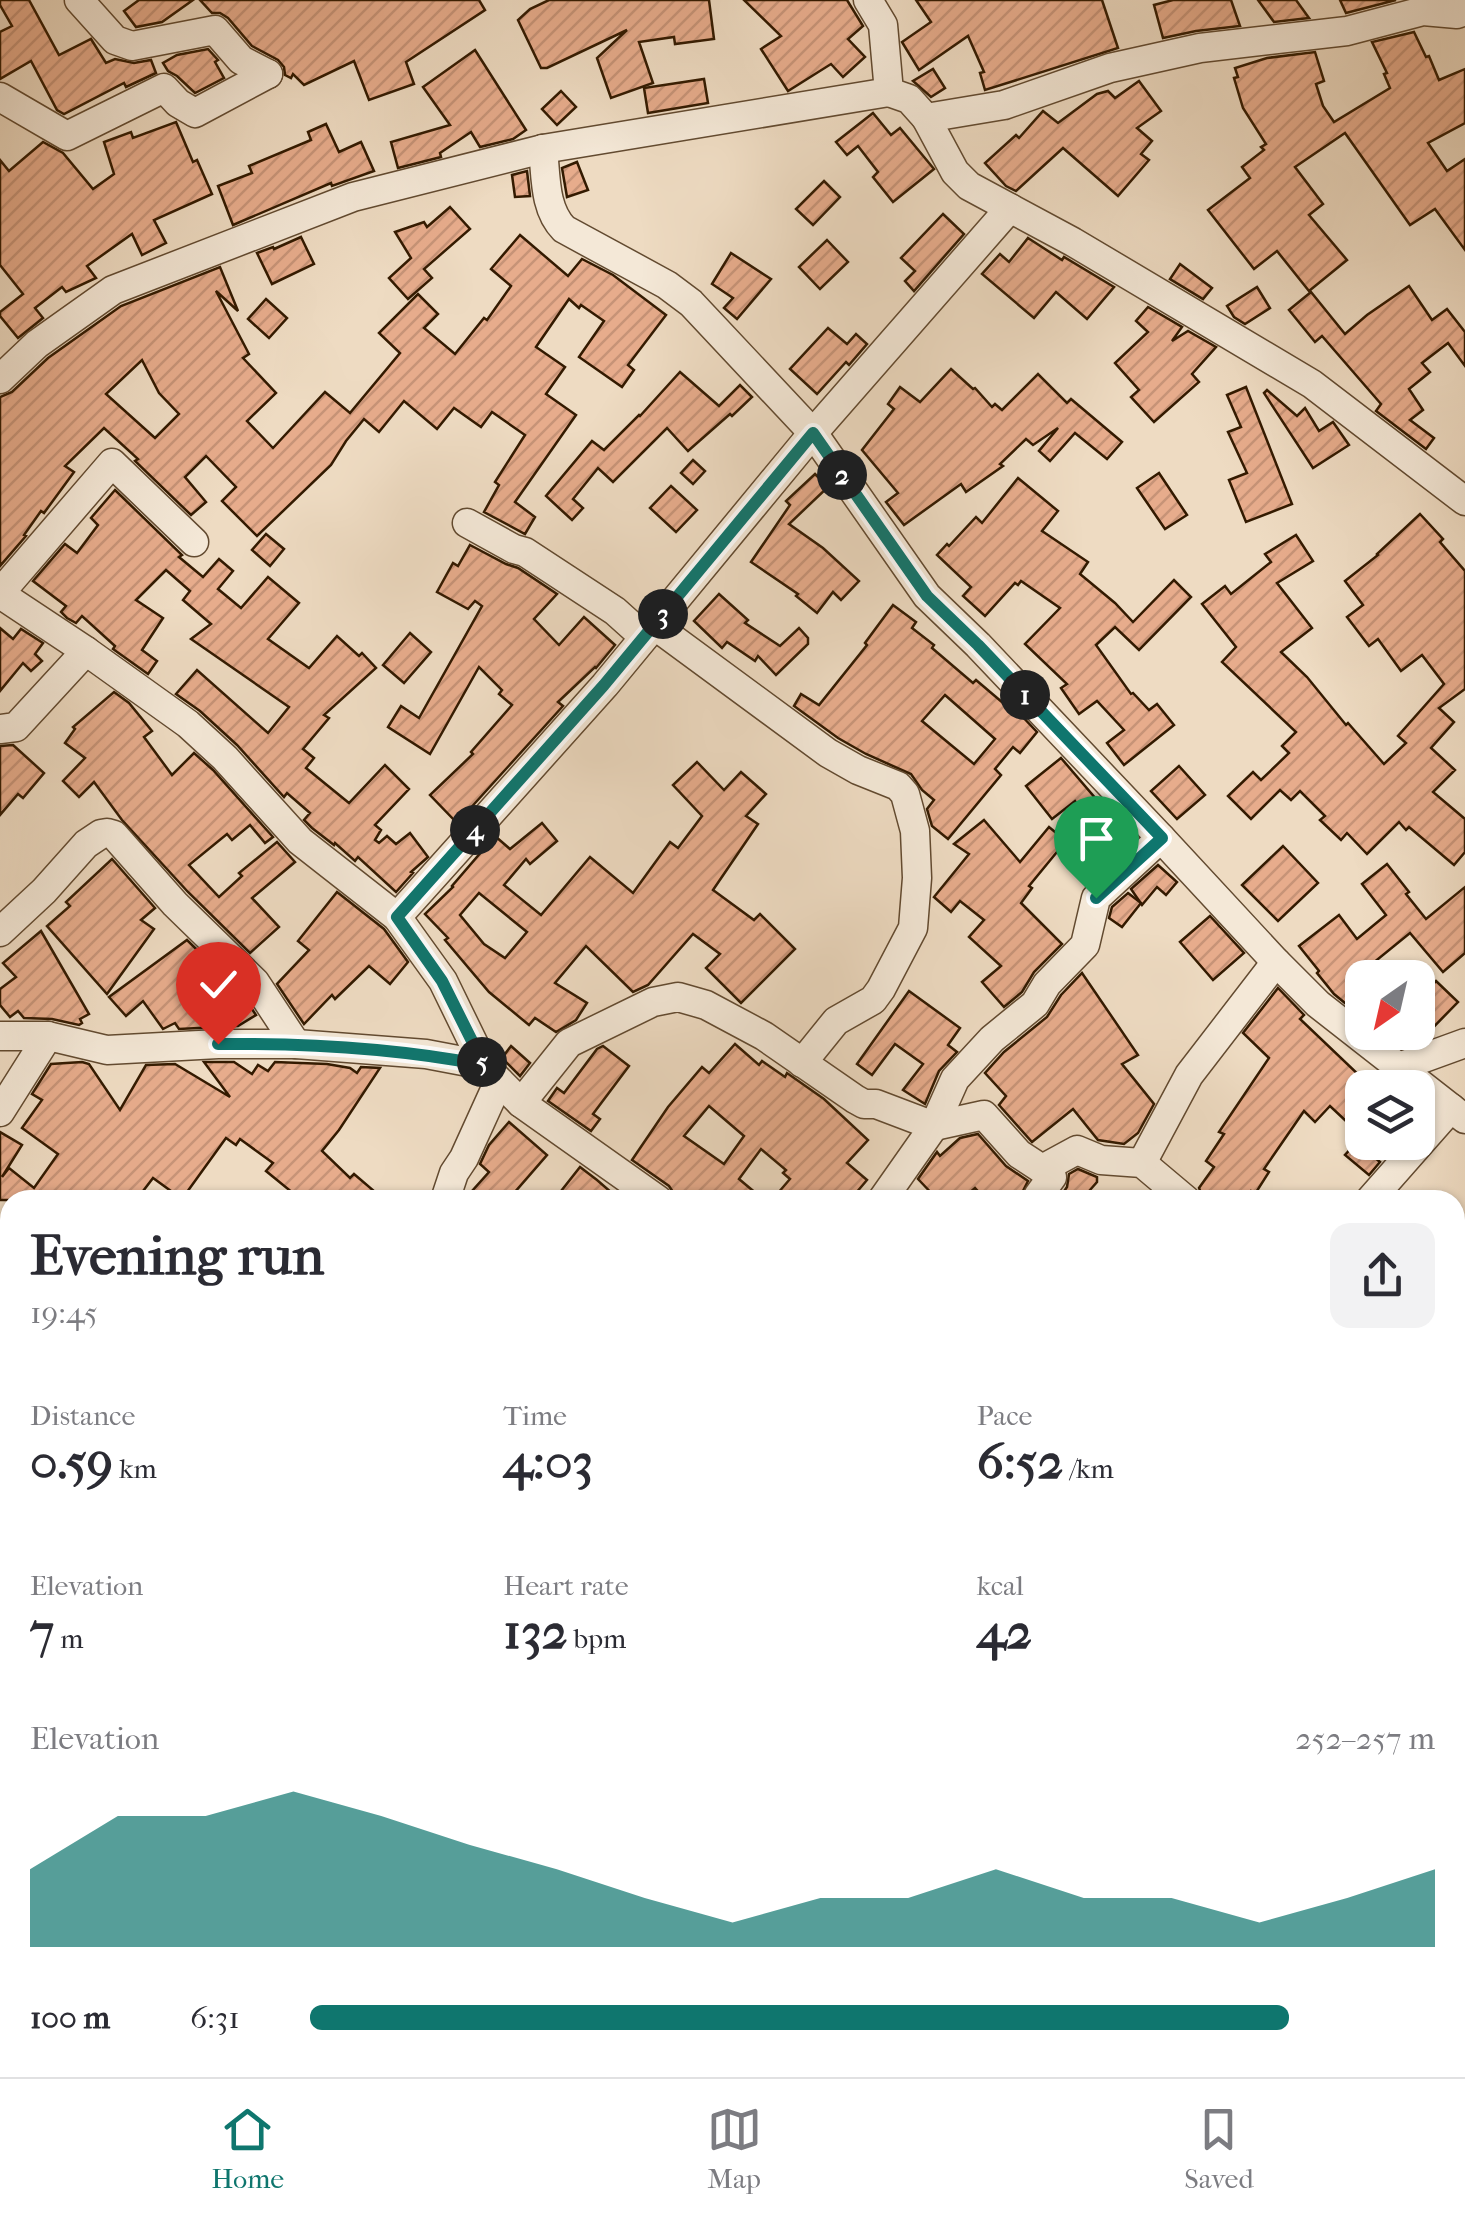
<!DOCTYPE html>
<html lang="en">
<head>
<meta charset="utf-8">
<style>
  :root { --surface:#fff; --page:#f2f2f3; --text:#2b2b33; --muted:#7c7c81; --line:#e1e1e2; --accent:#0f766e }
  body { margin:0; font-family:"IM FELL French Canon",serif; background:var(--page); color:var(--text); height:100vh; display:flex; flex-direction:column; font-size:38px; white-space:nowrap }
  * { box-sizing:border-box; margin:0 }
  p { font-size:32px; color:var(--muted) }
  .icon { flex:none; width:55px; height:55px; fill:none; stroke:currentColor; stroke-width:2; stroke-linecap:round; stroke-linejoin:round }
  .map { position:relative; flex:1; overflow:hidden }
  .panel { position:absolute; left:0px; top:1190px; width:1465px; height:888px; display:flex; flex-direction:column; background:var(--surface); border-radius:30px 30px 0 0; box-shadow:0 2px 8px #0004 }
  .panel>* { flex:none }
  .needle { width:65px; rotate:214deg }
  .buttons { position:absolute; left:1345px; top:960px; display:grid; gap:20px }
  .buttons a { display:grid; place-items:center; width:90px; height:90px; border-radius:20px; background:var(--surface); box-shadow:0 2px 8px #0004; font-size:50px }
  .pin { position:absolute; display:grid; place-items:center; width:85px; height:85px; color:#fff; margin:-102px -42px; border-radius:50% 50% 50% 0; rotate:-45deg; box-shadow:0 0 10px #0007 }
  .pin .icon { rotate:45deg }
  .km { position:absolute; width:50px; height:50px; margin:-25px; border-radius:50%; background:#222; color:#fff; font-size:28px; line-height:50px; text-align:center }
  .round { display:grid; place-items:center; flex:none; width:105px; height:105px; border-radius:20px; background:var(--page) }
  .summary { display:flex; align-items:center; justify-content:space-between; height:170px; padding:0 30px }
  h1 { font-size:55px; font-weight:700; line-height:75px }
  .stats { display:grid; grid-template-columns:repeat(3,1fr); gap:15px; height:170px; padding:10px 30px }
  .stats div { display:grid; align-content:center }
  .stats b { font-size:50px; font-weight:700 }
  .stats small { font-size:28px; font-weight:400 }
  .stats p { font-size:28px }
  .chart { height:280px; padding:20px 30px }
  .chart p { display:flex; justify-content:space-between }
  .chart svg { width:100%; height:180px; margin-top:10px; fill:var(--accent); opacity:.7 }
  ul { padding:0 30px; list-style:none; font-size:32px }
  li { display:grid; grid-template-columns:160px 120px 1fr; align-items:center; height:75px }
  li i { height:25px; border-radius:12px; background:var(--accent) }
  .tabs { display:flex; justify-content:space-around; align-items:center; height:140px; border-top:2px solid var(--line); background:var(--surface); font-size:28px; color:var(--muted) }
  .tabs a { display:grid; justify-items:center; gap:5px }
  .tabs .current { color:var(--accent) }
  .map>svg:first-child { display:block }
  .building { fill:url(#building-hatch); stroke:#331a00; stroke-width:2.5; fill-rule:evenodd }
  .lines { fill:none; stroke-linecap:round; stroke-linejoin:round }
  .minor-casing { stroke:#624a30; stroke-width:31 }
  .minor { stroke:#f4e8d7; stroke-width:28 }
  .route-casing { stroke:#fff; stroke-width:20 }
  .route { stroke:#0f766e; stroke-width:12 }
</style>
</head>
<body>
<div class="map">
<svg width="1465" height="2077" viewBox="0 0 1465 2077">
  <defs>
    <pattern id="building-hatch" width="6" height="6" patternUnits="userSpaceOnUse" patternTransform="scale(2.5)"><rect width="6" height="6" fill="#e7ac8c"/><path d="M-1 1l2-2M0 6l6-6M5 7l2-2" fill="none" stroke="#c79377"/></pattern>
  </defs>
  <rect width="100%" height="100%" fill="#eedbc2"/>
  <filter id="stains"><feTurbulence type="fractalNoise" baseFrequency=".002" numOctaves="4"/><feColorMatrix values="0 0 0 0 .2 0 0 0 0 .09 0 0 0 0 .02 0 0 0 .5 -.17"/></filter>
  <radialGradient id="worn" r=".72"><stop offset=".6" stop-color="#630" stop-opacity="0"/><stop offset="1" stop-color="#630" stop-opacity=".3"/></radialGradient>
  <g class="building">
    <polygon points="0,0 29,0 59,55 91,39 106,63 115,59 134,63 151,60 156,73 126,87 124,83 64,114 57,110 31,61 0,79 0,32 12,26 0,5"/>
    <polygon points="139,0 193,0 162,22 136,27 124,11"/>
    <polygon points="200,0 479,0 485,10 406,62 414,84 369,100 354,61 304,85 293,74 291,78 285,75 284,67 278,60 252,46 228,18 220,13 212,13"/>
    <polygon points="549,0 709,0 714,39 675,44 674,37 639,42 653,83 611,98 597,58 627,30 547,68 541,68 518,20 530,9"/>
    <polygon points="744,0 847,0 863,26 848,39 865,57 843,77 831,64 788,91 761,49 781,36"/>
    <polygon points="916,0 1102,0 1118,48 985,90 980,73 984,72 968,36 919,70 902,42 931,22"/>
    <polygon points="1173,0 1231,0 1240,26 1196,31 1163,38 1154,5"/>
    <polygon points="1258,0 1296,0 1309,18 1274,22"/>
    <polygon points="1340,0 1396,0 1346,13"/>
    <polygon points="1414,32 1426,57 1429,56 1439,80 1465,69 1465,123 1428,143 1447,171 1465,159 1465,250 1435,209 1410,225 1345,133 1295,167 1323,204 1309,215 1347,260 1309,291 1277,251 1254,269 1208,210 1250,178 1242,167 1264,150 1261,147 1266,144 1243,108 1234,78 1238,77 1235,68 1267,58 1315,52 1324,81 1316,84 1323,106 1334,122 1390,88 1384,74 1387,73 1372,42"/>
    <polygon points="208,49 218,60 215,62 224,78 195,93 177,76 168,71 163,63 177,55"/>
    <polygon points="475,50 526,130 513,139 480,147 471,132 440,153 441,157 398,168 391,142 450,125 423,87"/>
    <polygon points="933,69 945,88 931,97 913,81"/>
    <polygon points="704,79 708,103 648,113 644,88"/>
    <polygon points="1139,81 1161,111 1137,128 1152,141 1141,154 1149,160 1118,196 1063,148 1016,191 1006,186 985,163 1016,135 1019,138 1043,111 1058,123 1097,94 1108,91 1115,98"/>
    <polygon points="561,91 576,107 557,125 542,109"/>
    <polygon points="873,113 891,135 900,128 934,169 893,202 873,177 878,172 858,146 847,155 836,142"/>
    <polygon points="176,122 193,162 197,160 212,194 154,220 166,243 142,255 132,234 87,266 96,278 66,292 62,287 35,308 43,318 18,338 0,316 0,312 23,294 0,265 0,160 9,171 43,142 63,153 93,189 114,174 104,142 131,132 133,138"/>
    <polygon points="326,124 339,152 361,142 374,171 332,186 331,183 233,225 218,186 252,173 249,166 311,140 308,132"/>
    <polygon points="577,162 588,190 567,197 562,168"/>
    <polygon points="527,171 530,196 515,197 512,175"/>
    <polygon points="824,181 840,197 813,225 796,209"/>
    <polygon points="450,207 470,229 424,269 432,278 408,299 389,278 411,258 395,232 424,222 427,227"/>
    <polygon points="943,214 964,234 914,291 905,281 915,271 901,258"/>
    <path d="M520,235L568,276L582,259L613,275L666,315L628,365L634,370L622,387L579,357L604,321L581,305L579,308L569,299L536,347L565,367L546,394L576,415L515,502L535,517L525,534L484,512L499,485L495,482L525,435L492,412L481,427L454,408L437,429L404,401L379,432L364,419L346,441L331,465L257,536L222,501L236,487L206,456L185,477L206,502L191,515L135,461L138,459L104,428L65,466L74,472L44,513L41,511L24,535L26,536L0,566V397L12,392L48,358L121,306L220,267L238,311L216,291L249,354L243,358L276,393L247,421L273,448L325,392L350,413L400,353L379,333L418,294L438,314L424,328L455,354L484,318L487,320L511,286L491,269ZM142,360L159,393L179,414L155,438L106,394Z"/>
    <polygon points="301,237 314,264 272,284 257,253 273,247 274,249"/>
    <polygon points="1028,238 1062,260 1064,257 1114,287 1087,319 1056,292 1034,318 982,274 1000,254 1009,262"/>
    <polygon points="827,240 848,262 820,289 799,267"/>
    <polygon points="731,253 771,279 737,319 724,308 733,298 712,284"/>
    <polygon points="1180,264 1212,288 1203,299 1170,279"/>
    <polygon points="1409,286 1432,320 1447,309 1465,332 1465,366 1448,343 1422,363 1430,372 1409,389 1423,410 1410,420 1434,438 1426,449 1376,411 1381,404 1322,336 1315,342 1289,310 1311,292 1345,334 1367,315"/>
    <polygon points="1257,287 1270,308 1245,324 1234,317 1227,306"/>
    <polygon points="266,299 287,318 269,338 248,319"/>
    <polygon points="1148,307 1182,327 1172,341 1188,331 1216,347 1192,374 1199,382 1154,422 1131,397 1139,390 1115,363 1148,332 1136,321"/>
    <polygon points="828,328 847,344 856,334 867,344 849,365 846,362 817,394 790,369"/>
    <polygon points="951,369 973,389 975,388 992,407 995,404 1002,410 1038,374 1067,403 1071,399 1122,442 1107,459 1075,433 1050,461 1039,451 1058,428 1033,445 1026,439 1000,464 1003,466 966,492 961,484 904,525 886,502 898,493 862,450 894,409 888,404 900,387 920,402"/>
    <polygon points="680,372 719,406 740,385 752,397 732,416 730,414 688,451 667,428 613,482 598,468 573,499 583,508 572,520 546,496 592,441 604,450 639,415 640,416"/>
    <polygon points="1246,387 1292,504 1246,522 1229,480 1247,473 1228,432 1241,427 1227,395"/>
    <polygon points="1267,390 1297,416 1305,408 1319,431 1333,422 1349,445 1313,468 1264,393"/>
    <polygon points="693,460 705,471 693,484 681,473"/>
    <polygon points="1159,473 1187,515 1165,529 1137,488"/>
    <polygon points="815,474 828,487 789,524 823,548 859,581 841,600 833,592 817,613 796,596 798,594 751,562 790,505 786,501"/>
    <polygon points="1018,478 1058,511 1042,531 1088,562 1080,574 1115,603 1133,622 1174,580 1191,597 1139,650 1115,627 1096,645 1131,694 1133,693 1149,710 1157,704 1174,725 1124,765 1107,743 1124,730 1097,701 1079,714 1061,688 1067,684 1025,644 1060,608 1021,581 1018,585 1015,583 985,616 963,596 971,587 937,555 947,544 949,546 976,517 982,523"/>
    <polygon points="671,486 697,510 676,532 650,508"/>
    <polygon points="115,490 182,555 179,557 203,577 219,559 233,571 218,589 241,608 268,577 299,603 268,639 309,668 337,636 359,656 362,653 376,668 324,715 329,718 303,749 314,758 306,768 349,803 385,765 409,789 375,825 381,830 375,840 379,843 387,836 396,844 410,833 428,857 411,872 413,873 396,892 358,857 355,861 335,843 334,845 312,828 304,820 310,813 287,793 284,797 237,745 200,711 176,694 197,670 268,733 289,707 191,639 211,624 183,600 190,591 166,570 136,600 163,618 142,650 157,661 148,674 113,649 115,646 82,616 76,623 67,618 61,612 66,606 33,581 65,544 77,553 98,525 91,518"/>
    <polygon points="1420,514 1443,539 1440,542 1465,571 1465,689 1439,708 1454,722 1431,748 1455,770 1433,792 1465,819 1465,852 1454,865 1409,827 1406,830 1399,822 1367,854 1347,833 1341,840 1320,820 1325,816 1300,791 1291,800 1280,790 1251,819 1228,796 1253,772 1261,780 1289,753 1282,746 1296,732 1222,662 1236,647 1202,604 1225,586 1231,594 1271,562 1265,554 1296,535 1313,561 1277,583 1312,628 1281,652 1307,677 1346,725 1348,723 1384,764 1406,743 1398,736 1444,684 1422,655 1401,671 1378,639 1369,646 1347,617 1363,605 1345,581 1378,555 1377,554"/>
    <polygon points="266,534 284,549 270,566 252,550"/>
    <polygon points="470,545 506,564 518,568 557,594 534,619 559,645 584,617 615,645 596,668 595,667 558,702 563,706 457,823 430,795 473,754 471,752 512,705 499,694 502,690 479,667 430,754 388,727 401,706 419,718 482,606 475,601 468,609 437,592 453,563 458,566"/>
    <polygon points="719,594 748,620 745,623 780,646 799,628 808,638 808,644 776,675 758,656 755,661 727,642 722,648 694,621"/>
    <path d="M893,605L916,622L912,628L934,645L932,648L973,683L976,680L1016,714L1018,712L1037,732L1020,753L1013,747L995,769L1001,775L948,839L932,826L927,809L934,800L922,790L911,774L866,754L838,738L794,706L801,694L819,705L867,645L865,643ZM945,695L995,739L974,764L922,721Z"/>
    <polygon points="0,628 13,639 21,629 43,643 35,654 42,661 31,671 23,663 0,691"/>
    <polygon points="410,633 431,652 404,683 383,665"/>
    <polygon points="114,692 129,703 152,731 144,737 172,775 194,753 213,770 273,837 265,843 250,825 232,840 227,834 189,865 219,897 242,876 239,873 277,842 295,862 252,898 279,927 250,953 188,892 122,820 94,782 79,797 63,781 85,758 65,743 75,729 73,727"/>
    <polygon points="13,745 44,773 23,798 18,794 0,815 0,746"/>
    <polygon points="1061,758 1103,807 1106,805 1120,826 1122,824 1135,838 1112,859 1075,801 1052,819 1026,786"/>
    <path d="M697,762L724,790L741,772L766,794L746,816L758,824L713,890L754,920L760,914L795,949L741,1003L706,968L720,954L693,934L648,985L633,992L586,946L555,983L587,1003L576,1020L556,1032L535,1018L529,1025L489,992L445,940L448,938L425,914L453,887L452,886L495,836L510,849L542,823L557,841L530,864L526,859L504,885L541,915L590,857L633,893L670,842L678,848L702,816L673,785ZM479,893L527,932L505,958L484,944L460,915Z"/>
    <polygon points="1179,766 1205,795 1177,819 1151,791"/>
    <polygon points="984,820 1020,862 1049,827 1066,841 1029,886 1032,888 1021,903 1062,944 1034,972 1022,992 1004,1007 982,982 1001,966 969,937 984,920 960,901 951,912 934,897 969,854 954,844"/>
    <polygon points="1283,846 1318,883 1278,921 1242,885"/>
    <polygon points="112,859 155,908 141,920 154,929 107,994 47,926 70,906 66,902"/>
    <polygon points="1387,864 1409,892 1406,894 1426,919 1465,887 1465,953 1443,972 1410,933 1362,972 1362,1017 1334,994 1317,973 1319,971 1299,946 1339,915 1357,939 1386,915 1362,884"/>
    <polygon points="1158,865 1177,882 1166,895 1157,887 1142,905 1131,889"/>
    <polygon points="337,892 384,929 408,962 390,984 369,966 335,999 332,995 304,1024 277,984 309,950 298,941"/>
    <polygon points="1128,893 1141,903 1122,927 1109,918 1112,907"/>
    <polygon points="1210,916 1244,953 1213,980 1180,942"/>
    <polygon points="41,931 89,1014 80,1019 82,1023 79,1025 52,1019 24,1018 18,1011 10,1017 0,1005 0,989 16,977 3,963"/>
    <polygon points="187,940 241,993 256,1015 238,1026 179,1029 175,1023 163,1029 143,1001 126,1016 109,997"/>
    <polygon points="1082,973 1138,1055 1122,1064 1154,1104 1138,1133 1124,1144 1098,1140 1073,1109 1032,1142 999,1105 1006,1096 985,1073 1004,1052 1047,1017 1061,995"/>
    <polygon points="1436,981 1458,1002 1420,1041 1402,1047 1383,1032 1418,1032 1418,999"/>
    <polygon points="1278,988 1304,1015 1300,1019 1362,1078 1362,1136 1330,1106 1315,1122 1304,1111 1264,1169 1269,1172 1255,1194 1251,1191 1245,1200 1204,1200 1199,1188 1214,1167 1206,1161 1224,1134 1219,1132 1269,1058 1243,1033"/>
    <polygon points="909,991 960,1028 948,1045 957,1052 939,1071 925,1104 903,1090 923,1064 895,1044 872,1075 857,1064"/>
    <path d="M735,1044L759,1065L762,1061L785,1077L787,1073L824,1099L868,1140L847,1163L867,1180L850,1200H772L790,1179L783,1173L786,1170L761,1149L739,1179L764,1200H675L673,1192L669,1186L632,1160L668,1107L702,1067L709,1073ZM709,1106L744,1136L724,1164L684,1136Z"/>
    <polygon points="511,1046 530,1063 520,1076 502,1058"/>
    <polygon points="603,1046 629,1066 593,1114 600,1119 591,1131 548,1101 557,1088 564,1093 597,1049"/>
    <polygon points="82,1062 89,1064 120,1110 146,1065 175,1064 230,1097 204,1062 234,1062 252,1074 258,1065 268,1071 275,1062 327,1064 350,1068 357,1073 361,1067 380,1068 339,1130 322,1151 350,1178 354,1174 374,1191 366,1200 286,1200 293,1193 266,1171 273,1163 240,1139 236,1145 226,1138 182,1199 153,1178 140,1195 137,1192 131,1200 0,1200 0,1132 22,1145 2,1177 9,1168 34,1188 58,1154 22,1128 42,1100 32,1094 51,1064"/>
    <polygon points="509,1122 547,1155 508,1200 464,1200 489,1172 480,1164 489,1145"/>
    <polygon points="978,1134 1006,1166 1028,1181 1021,1195 1022,1200 986,1200 975,1188 961,1200 938,1200 918,1179 937,1152 940,1156 960,1138"/>
    <polygon points="1357,1142 1385,1142 1373,1156 1380,1162 1369,1175 1345,1155"/>
    <polygon points="580,1167 597,1180 620,1200 554,1200"/>
    <polygon points="1078,1169 1097,1177 1097,1182 1090,1190 1102,1200 1058,1200 1067,1187 1069,1174"/>
  </g>
  <g class="lines">
    <g class="minor-casing">
      <g id="minor">
        <polyline points="79,0 115,40 132,46 215,30 241,60 268,74"/>
        <polyline points="868,0 883,25 889,92 909,99 926,118 1004,105 1110,68 1200,48 1347,31 1423,11 1457,14 1465,11"/>
        <polyline points="0,97 67,136 164,88 178,103 195,113 268,74"/>
        <polyline points="926,118 955,172 969,186 1073,242 1312,384 1465,501"/>
        <path d="M543,149C546,176 544,209 564,229L667,285L691,303L813,433L927,596L978,645L1161,838L1276,962L1318,1004L1465,1119"/>
        <polyline points="0,379 37,344 113,290 353,197 543,149 889,92"/>
        <polyline points="467,523 514,549 525,552 615,611 644,637"/>
        <polyline points="0,593 112,463 194,542"/>
        <polyline points="0,594 86,651 188,724 225,758 300,841 397,917 443,981 484,1065 499,1081 521,1103 658,1200"/>
        <polyline points="654,625 828,753 858,770 898,786 905,794 915,831 917,878 913,928 881,989 873,1000 836,1021 802,1063"/>
        <polyline points="0,729 16,727 86,651"/>
        <polyline points="397,917 605,685 813,433 1010,208"/>
        <polyline points="0,932 44,891 86,844 101,834 107,833 114,835 175,904 255,982 296,1044"/>
        <polyline points="0,1036 48,1036 107,1050 218,1044 296,1044 426,1054 484,1065"/>
        <polyline points="1399,1067 1465,1043"/>
        <polyline points="521,1103 569,1043 653,1002 678,997 706,1005 764,1036 855,1099 864,1104 876,1104 934,1126 984,1115 1019,1154 1042,1169 1077,1150 1101,1160 1142,1163 1186,1200"/>
        <polyline points="0,1112 48,1036"/>
        <polyline points="1142,1163 1189,1075 1276,962"/>
        <polyline points="445,1200 454,1173 464,1158 499,1081"/>
        <polyline points="882,1200 934,1126 955,1079 992,1039 1035,1004 1047,984 1085,945 1096,898 1161,838"/>
        <polyline points="1041,1200 1038,1196 1052,1177 1042,1169"/>
        <polyline points="1370,1200 1451,1108"/>
        <polyline points="0,1235 10,1241"/>
        <polyline points="1455,1425 1465,1430"/>
        <polyline points="1455,1657 1465,1661"/>
        <polyline points="0,1683 10,1690"/>
        <polyline points="0,1997 10,1982"/>
        <polyline points="516,2068 531,2077"/>
        <polyline points="1115,2068 1126,2077"/>
        <polyline points="1398,2068 1408,2077"/>
      </g>
    </g>
    <use href="#minor" class="minor"/>
  </g>
  <g class="lines">
    <g class="route-casing">
      <path id="route" d="M218,1044C307,1043 396,1048 484,1065L442,981L397,917L604,685L813,433L927,596L978,645L1162,838L1096,898"/>
    </g>
    <use href="#route" class="route"/>
  </g>
  <rect width="100%" height="100%" filter="url(#stains)"/>
  <rect width="100%" height="100%" fill="url(#worn)"/>
</svg>
<div class="buttons">
<a><svg class="needle" viewBox="-14 -14 28 28"><path d="M0-13l5 13h-10z" fill="#e53935"/><path d="M0 13l5-13h-10z" fill="#7c7c81"/></svg></a>
<a><svg class="icon" aria-label="layers" viewBox="0 0 24 24"><path d="M12 4l9 5-9 5-9-5zM3 14l9 5 9-5"/></svg></a>
</div>
<div class="pin" style="left:1096px;top:898px;background:#1e9e55"><svg class="icon" aria-label="arrive" viewBox="0 0 24 24"><path d="M6 21V4h12l-3 4 3 4H6"/></svg></div>
<div class="pin" style="left:218px;top:1044px;background:#d93025"><svg class="icon" aria-label="check" viewBox="0 0 24 24"><path d="M5 12l5 5 9-10"/></svg></div>
<b class="km" style="left:1025px;top:695px">1</b>
<b class="km" style="left:842px;top:475px">2</b>
<b class="km" style="left:663px;top:614px">3</b>
<b class="km" style="left:475px;top:830px">4</b>
<b class="km" style="left:482px;top:1062px">5</b>
<section class="panel">
<div class="summary"><div><h1>Evening run</h1><p>19:45</p></div><a class="round"><svg class="icon" aria-label="share" viewBox="0 0 24 24"><path d="M12 15V3M7 8l5-5 5 5M5 13v7h14v-7"/></svg></a></div>
<div class="stats">
<div><p>Distance</p><b>0.59<small> km</small></b></div>
<div><p>Time</p><b>4:03</b></div>
<div><p>Pace</p><b>6:52<small> /km</small></b></div>
</div>
<div class="stats">
<div><p>Elevation</p><b>7<small> m</small></b></div>
<div><p>Heart rate</p><b>132<small> bpm</small></b></div>
<div><p>kcal</p><b>42</b></div>
</div>
<div class="chart"><p><span>Elevation</span>252–257 m</p>
<svg viewBox="0 0 160 44" preserveAspectRatio="none"><path d="M0 44V25L10 12L20 12L30 6L40 12L50 19L60 25L70 32L80 38L90 32L100 32L110 25L120 32L130 32L140 38L150 32L160 25V44z"/></svg>
</div>
<ul>
<li><b>100 m</b>6:31<i style="width:87%"></i></li>
</ul>
</section>
</div>
<nav class="tabs">
<a class="current"><svg class="icon" aria-label="home" viewBox="0 0 24 24"><path d="M3 11l9-7 9 7M6 9v11h12V9"/></svg>Home</a>
<a><svg class="icon" aria-label="map" viewBox="0 0 24 24"><path d="M3 6l6-2 6 2 6-2v14l-6 2-6-2-6 2zM9 4v14M15 6v14"/></svg>Map</a>
<a><svg class="icon" aria-label="saved" viewBox="0 0 24 24"><path d="M7 4h10v16l-5-4-5 4z"/></svg>Saved</a>
</nav>
</body>
</html>
